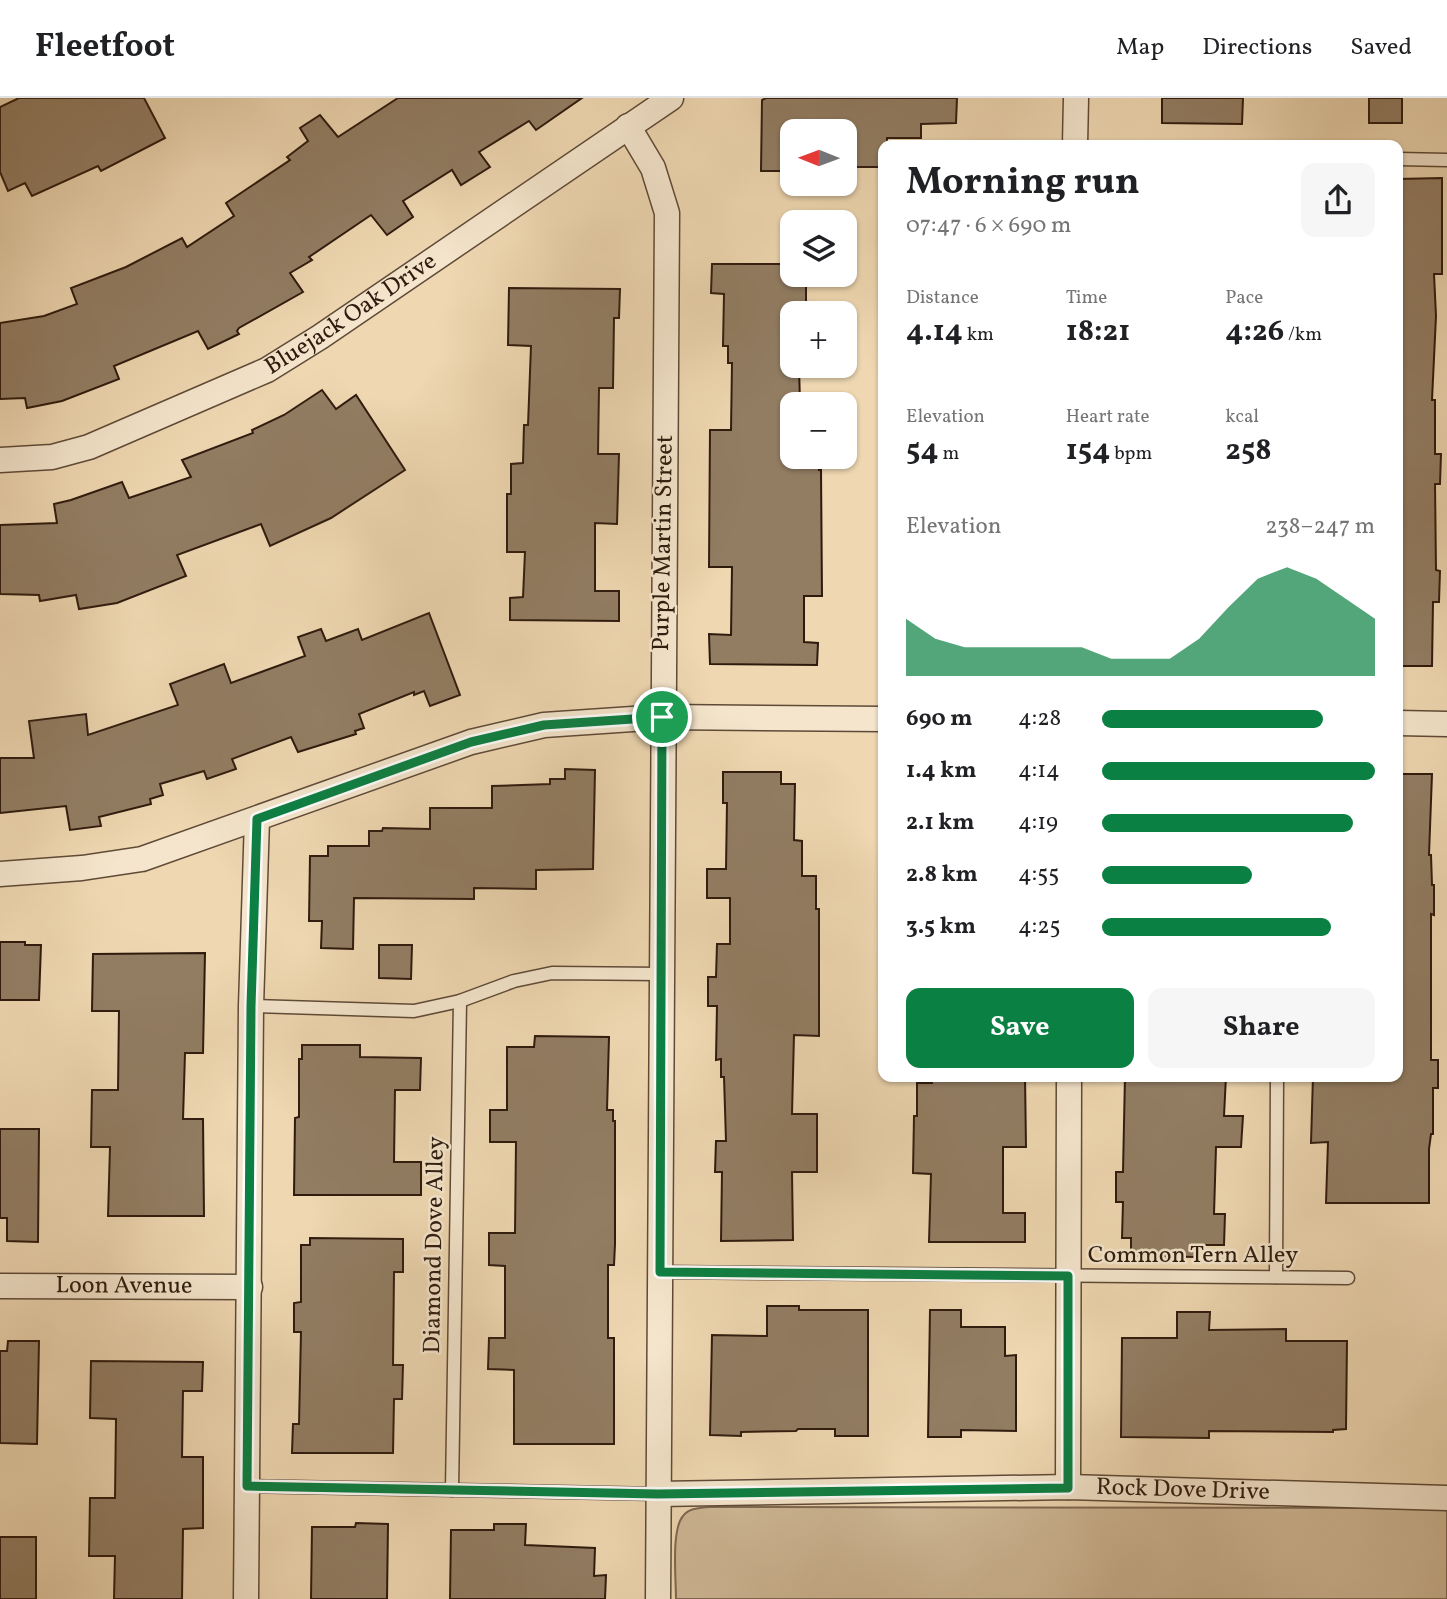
<!DOCTYPE html>
<html lang="en">
<head>
<meta charset="utf-8">
<style>
  :root { --surface:#fff; --page:#f6f6f6; --text:#202124; --muted:#757577; --line:#e0e0e0; --accent:#0b8043 }
  body { margin:0; font-family:Vollkorn,serif; background:var(--page); color:var(--text); height:100vh; display:flex; flex-direction:column; font-size:26px; white-space:nowrap }
  * { box-sizing:border-box; margin:0 }
  p { font-size:23px; color:var(--muted) }
  .icon { flex:none; width:38px; height:38px; fill:none; stroke:currentColor; stroke-width:2; stroke-linecap:round; stroke-linejoin:round }
  .map { position:relative; flex:1; overflow:hidden }
  .details { position:absolute; left:878px; top:42px; width:525px; height:942px; display:flex; flex-direction:column; background:var(--surface); border-radius:14px; box-shadow:0 2px 5px #0004 }
  .details>* { flex:none }
  .needle { width:46px; rotate:271deg }
  .buttons { position:absolute; left:780px; top:21px; display:grid; gap:14px }
  .buttons a { display:grid; place-items:center; width:77px; height:77px; border-radius:14px; background:var(--surface); box-shadow:0 2px 5px #0004; font-size:35px }
  .pin { position:absolute; display:grid; place-items:center; width:60px; height:60px; color:#fff; margin:-30px; border:4px solid #fff; border-radius:50%; box-shadow:0 2px 7px #0007 }
  .round { display:grid; place-items:center; flex:none; width:74px; height:74px; border-radius:14px; background:var(--page) }
  .head { display:flex; align-items:center; justify-content:space-between; height:119px; padding:0 28px }
  h1 { font-size:38px; font-weight:700; line-height:52px }
  .figures { display:grid; grid-template-columns:repeat(3,1fr); gap:10px; height:119px; padding:7px 28px }
  .figures div { display:grid; align-content:center }
  .figures b { font-size:30px; font-weight:700 }
  .figures small { font-size:19px; font-weight:400 }
  .figures p { font-size:19px }
  .chart { height:196px; padding:14px 28px }
  .chart p { display:flex; justify-content:space-between }
  .chart svg { width:100%; height:126px; margin-top:7px; fill:var(--accent); opacity:.7 }
  .action { display:flex; gap:14px; margin-top:auto; padding:14px 28px }
  .action a { flex:1; height:80px; border-radius:14px; background:var(--accent); color:#fff; font-size:28px; font-weight:700; line-height:80px; text-align:center }
  .action a+a { background:var(--page); color:var(--text) }
  ul { padding:0 28px; list-style:none; font-size:23px }
  li { display:grid; grid-template-columns:112px 84px 1fr; align-items:center; height:52px }
  li i { height:18px; border-radius:9px; background:var(--accent) }
  header { display:flex; align-items:center; gap:42px; box-sizing:border-box; height:98px; padding:0 35px; background:var(--surface); border-bottom:2px solid var(--line) }
  header strong { font-size:33px }
  nav { display:flex; gap:38px; margin-inline-start:auto; font-size:24px }
  .map>svg:first-child { display:block }
  .green { fill:#ceb795; stroke:#7e6952; stroke-width:2 }
  .building { fill:#927d63; stroke:#2f1b0e; stroke-width:2 }
  .lines { fill:none; stroke-linecap:round; stroke-linejoin:round }
  .lane-casing { stroke:#5f4a37; stroke-width:15 }
  .street-casing { stroke:#5f4a37; stroke-width:27 }
  .lane { stroke:#f4e5cc; stroke-width:12 }
  .street { stroke:#f4e5cc; stroke-width:24 }
  .route-casing { stroke:#fff; stroke-width:14 }
  .route { stroke:#0b8043; stroke-width:9 }
  .labels { text-anchor:middle; dominant-baseline:central; stroke-width:5; stroke-linejoin:round; paint-order:stroke }
  .street-label { font-size:24px; fill:#2f1b0e; stroke:#f4e5cc }
</style>
</head>
<body>
<header>
<strong>Fleetfoot</strong>
<nav><a>Map</a><a>Directions</a><a>Saved</a></nav>
</header>
<div class="map">
<svg width="1447" height="1501" viewBox="0 0 1447 1501">
  <rect width="100%" height="100%" fill="#eed7b1"/>
  <filter id="stains"><feTurbulence type="fractalNoise" baseFrequency=".00286" numOctaves="4"/><feColorMatrix values="0 0 0 0 .2 0 0 0 0 .09 0 0 0 0 .02 0 0 0 .5 -.17"/></filter>
  <radialGradient id="worn" r=".72"><stop offset=".6" stop-color="#630" stop-opacity="0"/><stop offset="1" stop-color="#630" stop-opacity=".3"/></radialGradient>
  <path class="green" d="M709,1409L1442,1410L1447,1412V1501H676C676,1481 671,1432 683,1418C689,1410 700,1410 709,1409Z"/>
  <g class="building">
    <polygon points="19,0 144,0 165,40 101,73 98,68 32,98 25,85 8,93 0,74 0,9"/>
    <polygon points="398,0 582,0 536,32 529,23 479,54 490,69 461,87 452,72 403,103 413,119 387,137 371,117 309,159 312,162 290,175 303,194 239,230 237,233 239,236 208,251 198,233 114,268 119,281 62,303 27,310 25,300 0,301 0,225 44,218 77,206 71,190 126,169 182,140 187,149 234,118 226,105 290,62 287,59 308,43 300,30 320,17 338,39"/>
    <polygon points="766,0 957,0 956,25 921,26 921,40 887,40 887,47 884,47 884,69 845,69 845,33 793,33 793,73 761,73 762,2"/>
    <polygon points="1162,0 1243,0 1242,26 1162,25"/>
    <rect x="1369" y="0" width="33" height="25"/>
    <polygon points="1442,80 1442,176 1434,176 1436,218 1432,302 1435,302 1435,356 1441,356 1440,386 1435,386 1436,472 1440,473 1439,504 1433,504 1432,568 1398,568 1398,81"/>
    <polygon points="712,166 793,166 793,177 806,177 806,215 793,215 793,268 799,268 800,306 793,306 793,359 819,359 819,372 821,372 822,498 804,498 804,544 818,545 817,567 710,566 709,536 731,537 732,469 709,469 710,332 731,332 732,265 728,265 728,248 723,248 724,196 711,195"/>
    <polygon points="509,190 620,191 619,220 614,220 613,290 599,290 598,356 619,356 617,426 595,425 595,493 619,493 619,523 510,522 510,500 523,499 525,454 507,454 507,396 511,396 511,366 523,365 524,327 528,327 531,248 508,247"/>
    <polygon points="322,292 336,311 356,297 405,372 331,420 270,448 261,426 177,457 186,478 117,505 79,511 76,497 40,503 39,497 0,496 0,427 57,425 54,406 71,402 122,384 129,400 191,379 182,362 253,335 252,332 284,317"/>
    <polygon points="429,515 460,597 430,608 424,593 414,597 414,594 359,616 364,630 355,633 356,636 298,654 291,639 232,661 236,671 207,681 204,673 160,686 163,697 150,701 151,706 99,719 101,728 70,732 66,708 0,715 0,660 34,660 29,623 86,616 88,637 178,607 170,586 224,566 231,585 305,558 298,539 321,531 326,543 358,531 362,542"/>
    <polygon points="565,671 595,672 593,771 536,772 536,791 474,790 474,801 354,800 353,851 321,850 322,823 309,823 310,758 328,758 328,748 369,748 369,733 382,733 383,730 430,731 430,710 492,710 492,688 550,686 550,681 565,681"/>
    <polygon points="723,674 781,674 781,686 795,686 794,742 802,743 802,778 816,778 816,811 819,811 819,938 794,937 792,1016 817,1016 817,1074 792,1074 793,1142 721,1143 722,1074 715,1074 716,1043 726,1043 724,979 721,979 721,961 716,962 717,908 708,908 708,879 716,879 717,846 730,846 730,800 707,800 707,771 726,771 727,705 723,705"/>
    <polygon points="1398,676 1432,676 1429,757 1431,757 1432,787 1434,787 1434,817 1431,816 1431,962 1438,962 1438,990 1433,990 1433,1036 1431,1036 1429,1051 1429,1105 1326,1105 1328,1044 1311,1045 1313,978 1398,978"/>
    <polygon points="0,844 25,844 25,847 41,847 39,902 0,902"/>
    <polygon points="379,847 412,847 411,881 379,880"/>
    <polygon points="205,855 203,955 185,955 183,1021 203,1021 204,1118 108,1118 110,1049 91,1049 92,992 118,992 119,913 92,913 93,856"/>
    <polygon points="535,938 609,939 607,1012 613,1012 613,1023 615,1023 615,1146 614,1167 608,1167 608,1240 614,1240 614,1346 514,1346 514,1272 488,1271 489,1240 505,1240 505,1168 489,1167 489,1135 515,1135 516,1044 490,1044 490,1012 507,1012 507,949 534,949"/>
    <polygon points="302,947 360,947 360,959 421,960 420,992 395,992 394,1064 421,1064 421,1097 294,1097 295,1020 299,1019 299,961 302,961"/>
    <polygon points="932,978 1025,978 1026,1049 1003,1049 1003,1115 1025,1115 1025,1144 929,1144 931,1076 913,1075 914,1018 917,1018 917,985 932,985"/>
    <polygon points="1125,978 1226,978 1224,1018 1243,1018 1241,1049 1216,1049 1214,1116 1225,1116 1224,1147 1197,1147 1197,1159 1131,1158 1131,1140 1122,1140 1123,1104 1116,1104 1116,1074 1123,1074"/>
    <polygon points="0,1031 39,1031 38,1144 7,1143 7,1120 0,1120"/>
    <polygon points="310,1140 403,1141 403,1174 394,1174 393,1267 403,1267 402,1301 394,1301 393,1355 292,1355 293,1326 299,1326 301,1234 294,1234 294,1205 301,1204 301,1147 310,1147"/>
    <polygon points="767,1208 799,1208 799,1212 868,1212 868,1338 835,1338 835,1331 798,1331 796,1333 741,1334 741,1338 710,1337 712,1237 767,1238"/>
    <polygon points="930,1212 961,1212 961,1229 1005,1229 1005,1258 1016,1257 1016,1333 961,1332 961,1339 928,1339"/>
    <polygon points="1177,1214 1210,1214 1209,1232 1286,1231 1286,1243 1347,1243 1346,1331 1333,1332 1333,1334 1209,1333 1209,1340 1121,1339 1122,1240 1177,1240"/>
    <polygon points="8,1243 39,1243 37,1346 0,1345 0,1253 7,1253"/>
    <polygon points="91,1263 203,1264 202,1293 183,1293 182,1359 203,1359 203,1430 183,1431 182,1501 114,1501 115,1458 89,1458 90,1400 115,1400 116,1321 90,1320"/>
    <polygon points="356,1425 388,1426 387,1501 311,1501 312,1429 355,1429"/>
    <polygon points="494,1426 526,1426 525,1447 595,1450 594,1478 606,1477 605,1501 450,1501 451,1432 494,1432"/>
    <rect x="0" y="1439" width="36" height="62"/>
  </g>
  <g class="lines">
    <g class="lane-casing">
      <g id="lane">
        <polyline points="1398,61 1447,62"/>
        <polyline points="251,908 414,913 460,903 514,883 552,875 662,876"/>
        <polyline points="660,1174 1348,1180"/>
        <polyline points="1276,1179 1277,978"/>
        <polyline points="247,1388 658,1396"/>
        <polyline points="452,1392 460,903"/>
      </g>
    </g>
    <g class="street-casing">
      <g id="street">
        <polyline points="628,28 653,70 667,115 658,1501"/>
        <polyline points="1075,47 1076,0"/>
        <path id="s1" d="M0,362L52,359L89,349L267,272L320,239L671,0"/>
        <polyline points="1398,625 1447,626"/>
        <polyline points="0,776 82,770 142,761 471,644 544,627 662,619 884,621"/>
        <path id="s2" d="M0,1188L250,1189"/>
        <polyline points="1068,1389 1069,978"/>
        <path id="s3" d="M658,1396L1068,1389L1447,1400"/>
        <polyline points="246,1501 251,908 257,721"/>
      </g>
    </g>
    <use href="#lane" class="lane"/>
    <use href="#street" class="street"/>
  </g>
  <g class="lines">
    <g class="route-casing">
      <polygon id="route" points="662,619 660,1174 1068,1178 1068,1390 658,1396 247,1388 251,908 257,721 471,644 544,627"/>
    </g>
    <use href="#route" class="route"/>
  </g>
  <g class="labels">
    <g class="street-label">
      <text stroke="none"><textPath href="#s1" startOffset="385">Bluejack Oak Drive</textPath></text>
      <text transform="translate(664 445) rotate(-89)">Purple Martin Street</text>
      <text transform="translate(435 1147) rotate(-89)">Diamond Dove Alley</text>
      <text x="1193" y="1158">Common Tern Alley</text>
      <text stroke="none"><textPath href="#s2" startOffset="124">Loon Avenue</textPath></text>
      <text stroke="none"><textPath href="#s3" startOffset="525">Rock Dove Drive</textPath></text>
    </g>
  </g>
  <rect width="100%" height="100%" filter="url(#stains)"/>
  <rect width="100%" height="100%" fill="url(#worn)"/>
</svg>
<div class="buttons">
<a><svg class="needle" viewBox="-14 -14 28 28"><path d="M0-13l5 13h-10z" fill="#e53935"/><path d="M0 13l5-13h-10z" fill="#757577"/></svg></a>
<a><svg class="icon" aria-label="layers" viewBox="0 0 24 24"><path d="M12 4l9 5-9 5-9-5zM3 14l9 5 9-5"/></svg></a>
<a>+</a>
<a>−</a>
</div>
<div class="pin" style="left:662px;top:619px;background:#1e9e55"><svg class="icon" aria-label="arrive" viewBox="0 0 24 24"><path d="M6 21V4h12l-3 4 3 4H6"/></svg></div>
<section class="details">
<div class="head"><div><h1>Morning run</h1><p>07:47 · 6 × 690 m</p></div><a class="round"><svg class="icon" aria-label="share" viewBox="0 0 24 24"><path d="M12 15V3M7 8l5-5 5 5M5 13v7h14v-7"/></svg></a></div>
<div class="figures">
<div><p>Distance</p><b>4.14<small> km</small></b></div>
<div><p>Time</p><b>18:21</b></div>
<div><p>Pace</p><b>4:26<small> /km</small></b></div>
</div>
<div class="figures">
<div><p>Elevation</p><b>54<small> m</small></b></div>
<div><p>Heart rate</p><b>154<small> bpm</small></b></div>
<div><p>kcal</p><b>258</b></div>
</div>
<div class="chart"><p><span>Elevation</span>238–247 m</p>
<svg viewBox="0 0 160 44" preserveAspectRatio="none"><path d="M0 44V24L10 31L20 34L30 34L40 34L50 34L60 34L70 38L80 38L90 38L100 31L110 20L120 10L130 6L140 10L150 17L160 24V44z"/></svg>
</div>
<ul>
<li><b>690 m</b>4:28<i style="width:81%"></i></li>
<li><b>1.4 km</b>4:14<i style="width:100%"></i></li>
<li><b>2.1 km</b>4:19<i style="width:92%"></i></li>
<li><b>2.8 km</b>4:55<i style="width:55%"></i></li>
<li><b>3.5 km</b>4:25<i style="width:84%"></i></li>
</ul>
<div class="action"><a>Save</a><a>Share</a></div>
</section>
</div>
</body>
</html>
